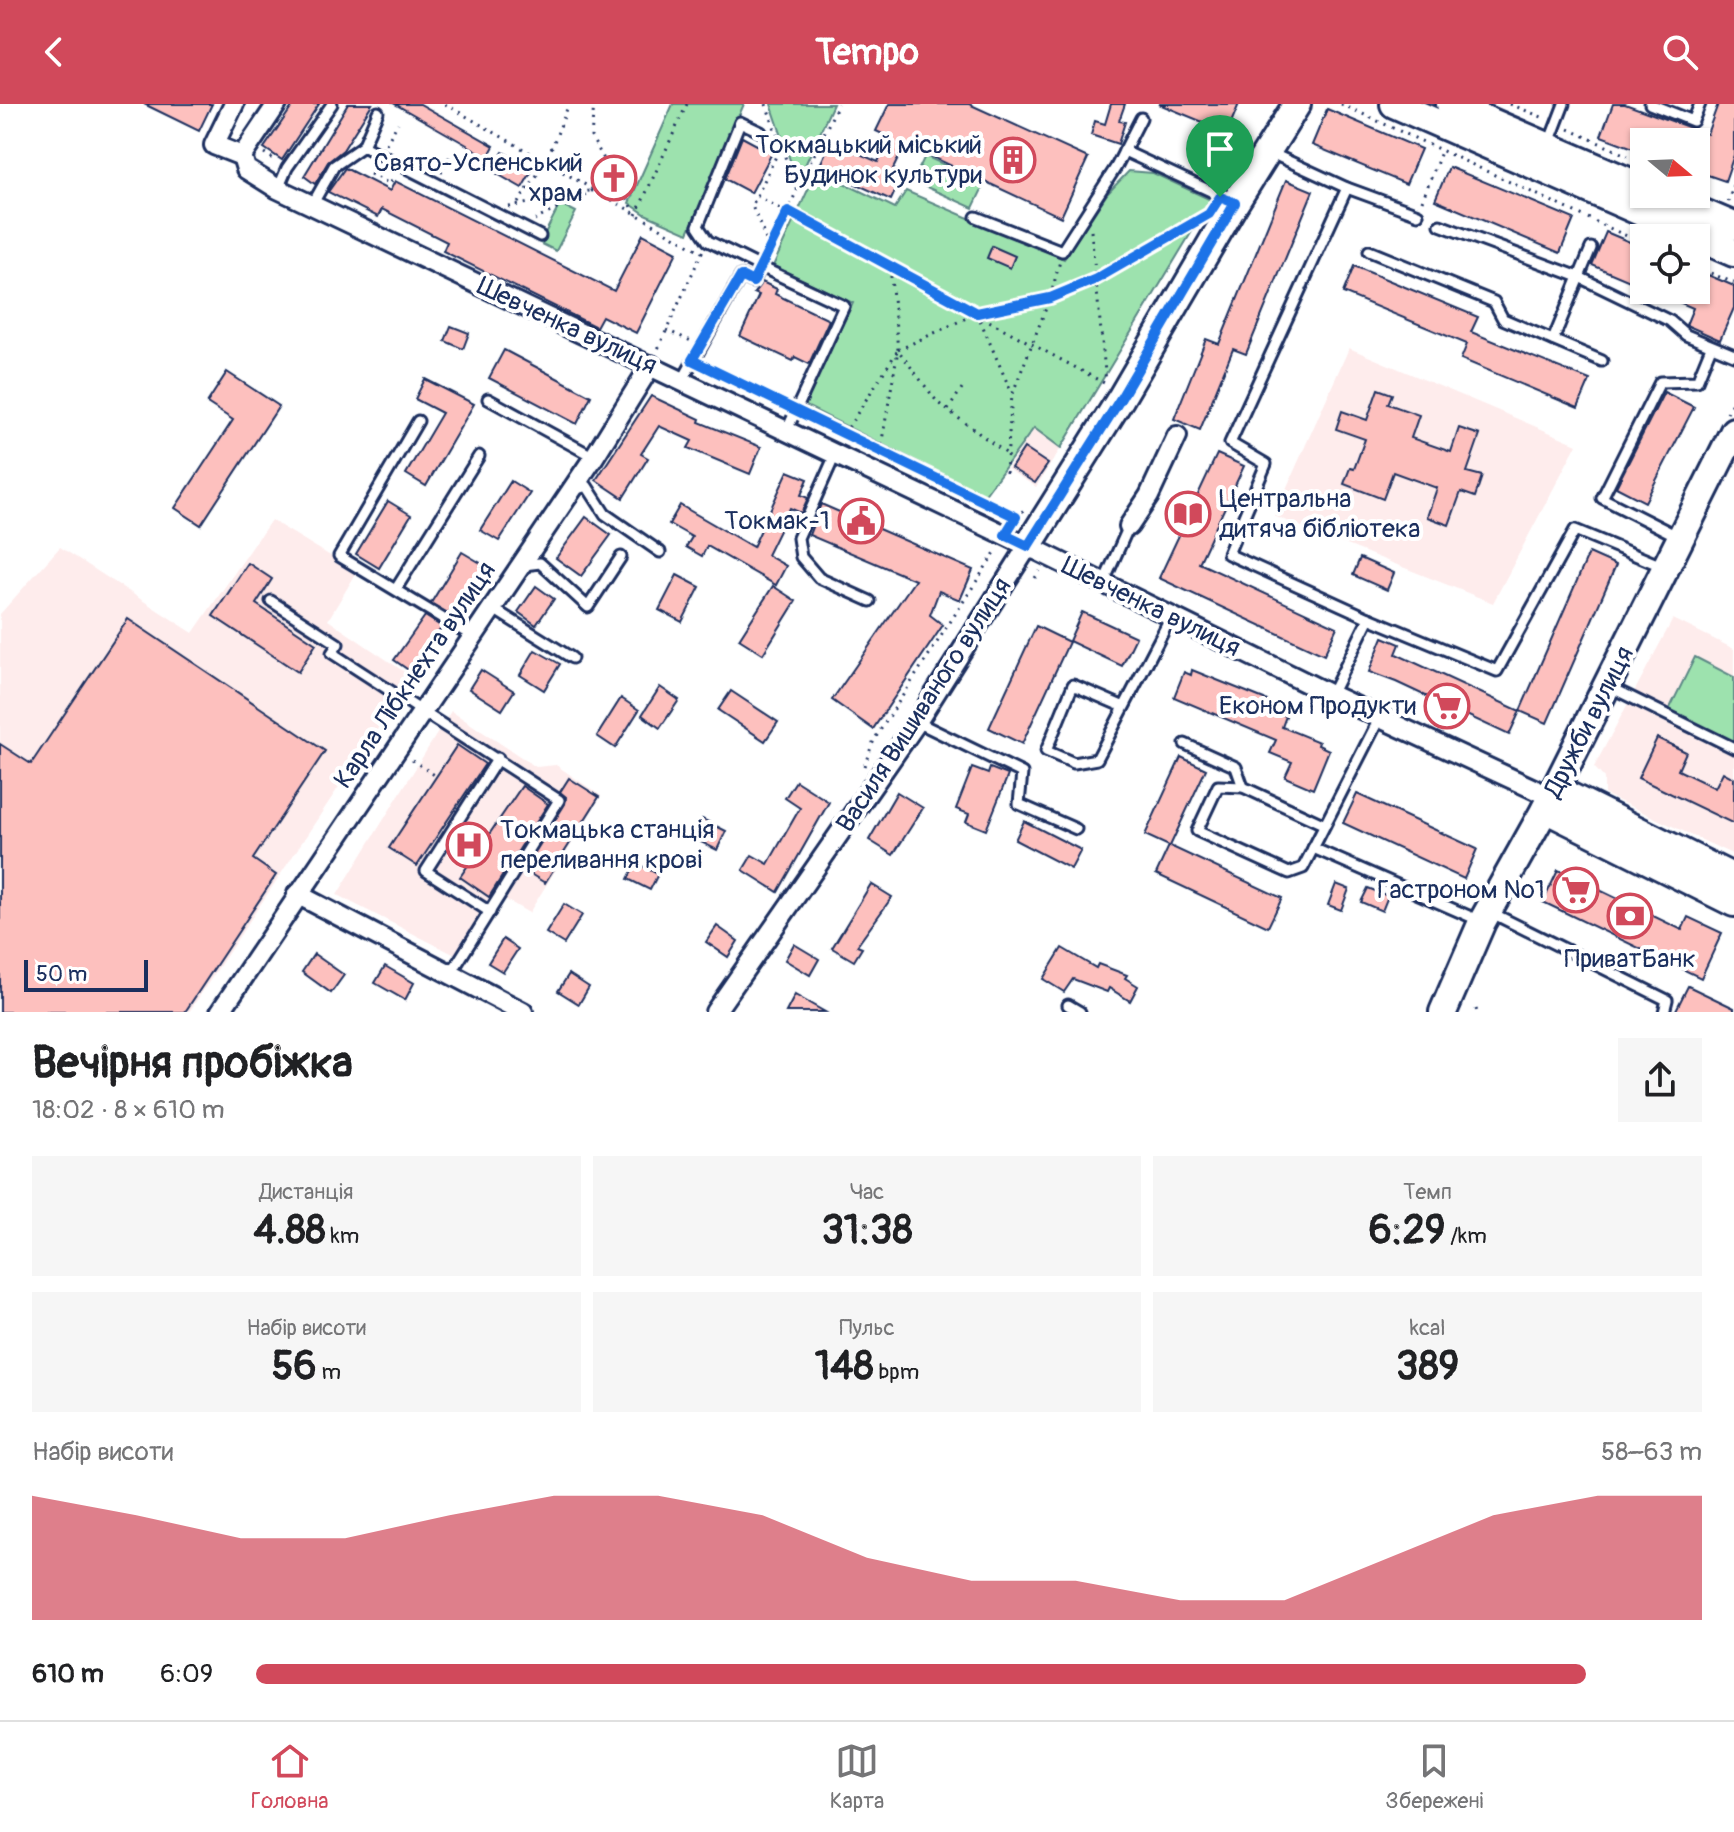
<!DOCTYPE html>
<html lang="uk">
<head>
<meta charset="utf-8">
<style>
  :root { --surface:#fff; --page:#f6f6f6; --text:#202124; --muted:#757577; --line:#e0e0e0; --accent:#d1495b }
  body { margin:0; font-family:Pangolin,sans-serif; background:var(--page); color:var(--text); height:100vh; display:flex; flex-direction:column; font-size:30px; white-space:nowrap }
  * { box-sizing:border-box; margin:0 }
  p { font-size:26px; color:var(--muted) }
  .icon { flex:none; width:44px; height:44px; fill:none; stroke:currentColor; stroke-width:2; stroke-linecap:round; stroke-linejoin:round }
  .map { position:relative; height:908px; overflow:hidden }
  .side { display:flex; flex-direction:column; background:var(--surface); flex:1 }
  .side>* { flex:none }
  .needle { width:52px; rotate:109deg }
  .fabs { position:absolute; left:1630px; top:24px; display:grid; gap:16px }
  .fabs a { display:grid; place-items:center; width:80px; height:80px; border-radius:0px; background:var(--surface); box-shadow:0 2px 6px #0004; font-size:40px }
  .scale { position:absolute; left:24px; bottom:20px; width:124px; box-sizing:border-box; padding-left:8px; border:4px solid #1b2f5e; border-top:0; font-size:22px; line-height:28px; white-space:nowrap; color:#1b2f5e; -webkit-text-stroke:6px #fff; paint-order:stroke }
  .pin { position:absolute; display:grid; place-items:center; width:68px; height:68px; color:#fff; margin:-82px -34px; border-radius:50% 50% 50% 0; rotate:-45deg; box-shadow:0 0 8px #0007 }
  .pin .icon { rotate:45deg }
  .round { display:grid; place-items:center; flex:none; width:84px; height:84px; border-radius:0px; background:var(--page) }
  .head { display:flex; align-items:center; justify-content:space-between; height:136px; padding:0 32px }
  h1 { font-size:44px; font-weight:700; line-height:60px }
  .metrics { display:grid; grid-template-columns:repeat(3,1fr); gap:12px; height:136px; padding:8px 32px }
  .metrics div { display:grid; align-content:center; border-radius:0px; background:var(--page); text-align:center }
  .metrics b { font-size:40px; font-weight:700 }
  .metrics small { font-size:22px; font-weight:400 }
  .metrics p { font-size:22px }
  .chart { height:224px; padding:16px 32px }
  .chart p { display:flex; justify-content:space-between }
  .chart svg { width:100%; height:144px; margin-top:8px; fill:var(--accent); opacity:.7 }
  ul { padding:0 32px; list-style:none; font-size:26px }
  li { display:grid; grid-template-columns:128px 96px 1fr; align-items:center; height:60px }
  li i { height:20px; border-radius:10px; background:var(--accent) }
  header { display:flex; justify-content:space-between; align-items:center; height:104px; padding:0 32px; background:var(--accent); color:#fff; font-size:36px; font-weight:700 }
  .dock { display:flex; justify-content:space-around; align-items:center; height:112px; border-top:2px solid var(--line); background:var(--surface); font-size:22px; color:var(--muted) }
  .dock a { display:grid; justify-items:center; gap:4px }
  .dock .selected { color:var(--accent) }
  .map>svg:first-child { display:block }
  .built { fill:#feecec }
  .green { fill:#9de2ae; stroke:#5c8886; stroke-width:2 }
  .building { fill:#fdc0be; stroke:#1b2f5e; stroke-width:2 }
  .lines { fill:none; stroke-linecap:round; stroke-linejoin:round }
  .lane-casing { stroke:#1b2f5e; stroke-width:15 }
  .street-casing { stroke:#1b2f5e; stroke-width:24 }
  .secondary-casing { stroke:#1b2f5e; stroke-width:32 }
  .path { stroke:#1b2f5e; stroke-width:3; stroke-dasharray:2 6; stroke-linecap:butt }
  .lane { stroke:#fff; stroke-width:9 }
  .street { stroke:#fff; stroke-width:18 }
  .secondary { stroke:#fff; stroke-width:26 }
  .route-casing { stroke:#fff; stroke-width:16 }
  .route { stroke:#1a73e8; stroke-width:10 }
  .labels { text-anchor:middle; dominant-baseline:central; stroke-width:8; stroke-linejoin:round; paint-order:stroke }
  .poi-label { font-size:26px; fill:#1b2f5e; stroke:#fff; text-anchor:end }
  .street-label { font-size:26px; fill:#1b2f5e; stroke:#fff }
</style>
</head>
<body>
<header><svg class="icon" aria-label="back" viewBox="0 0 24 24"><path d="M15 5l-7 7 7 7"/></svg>Tempo<svg class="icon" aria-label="search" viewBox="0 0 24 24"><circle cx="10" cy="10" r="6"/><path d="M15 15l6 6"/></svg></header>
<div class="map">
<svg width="1734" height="908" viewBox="0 0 1734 908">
  <rect width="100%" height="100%" fill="#fff"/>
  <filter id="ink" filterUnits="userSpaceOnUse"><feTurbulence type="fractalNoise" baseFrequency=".0125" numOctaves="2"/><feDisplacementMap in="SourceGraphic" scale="16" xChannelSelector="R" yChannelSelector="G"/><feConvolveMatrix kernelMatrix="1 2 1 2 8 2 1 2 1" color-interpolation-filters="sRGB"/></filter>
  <g filter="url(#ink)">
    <g class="built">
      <polygon points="1349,244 1577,340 1493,499 1274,412"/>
      <polygon points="1035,324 1061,344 1036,383 1007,365"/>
      <polygon points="271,416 357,468 328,516 412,573 189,908 0,908 0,510 60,443 193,529"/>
      <polygon points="1673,515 1734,545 1734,751 1604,690 1604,674 1594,663"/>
      <polygon points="451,607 536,663 556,661 601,692 529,809 503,794 465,856 337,791"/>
    </g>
    <g class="green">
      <polygon points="673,0 744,0 688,129 645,110 629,99"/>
      <polygon points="771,0 833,0 802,68 792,62"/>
      <polygon points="925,52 985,79 973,104 913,77"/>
      <polygon points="817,66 895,104 906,87 1064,155 1107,90 1129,67 1153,69 1211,96 1061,344 1034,324 984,392 804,301 853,199 773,162"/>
      <polygon points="560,100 576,108 556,147 540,139"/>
      <polygon points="1695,553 1734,573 1734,641 1668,608"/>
    </g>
    <g class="building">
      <polygon points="144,0 212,0 199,27"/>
      <polygon points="294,0 319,0 282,56 264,44"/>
      <polygon points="348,0 372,0 343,46 328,58 315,80 304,72"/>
      <polygon points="395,0 420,0 494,42 488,53"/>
      <polygon points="889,0 969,0 1088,54 1061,113 905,40 893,65 903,70 891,96 819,63 831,37 878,58 889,33 876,27"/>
      <polygon points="1111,0 1125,0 1119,17 1125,18 1118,40 1091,31 1095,17 1105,20"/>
      <polygon points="1159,0 1239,0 1227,28"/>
      <polygon points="1613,0 1625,0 1707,30 1718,0 1734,0 1734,51 1725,77 1696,67 1696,38 1644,38 1644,48 1601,32"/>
      <polygon points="1327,5 1421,45 1406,80 1312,41"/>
      <polygon points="742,33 772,49 751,89 725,75"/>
      <polygon points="503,48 533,65 522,84 492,67"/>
      <polygon points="1449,63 1574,115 1560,149 1435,96"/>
      <polygon points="345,64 390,87 395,77 614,187 643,130 677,148 636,229 602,212 596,223 443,147 447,138 382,105 378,113 328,88"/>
      <polygon points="1286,76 1313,87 1246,250 1233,245 1200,326 1174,315 1206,235 1219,240"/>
      <polygon points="1606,128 1644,144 1644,183 1592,161"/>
      <polygon points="992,142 1015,152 1010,164 987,154"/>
      <polygon points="1354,162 1478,213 1471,228 1590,276 1578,304 1461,255 1467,240 1343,189"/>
      <polygon points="1696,166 1734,182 1734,204 1720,236 1686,221 1693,204 1651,186 1696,186"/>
      <polygon points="762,178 777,185 775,190 829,216 809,260 795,253 793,257 740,232 759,191 754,189"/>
      <polygon points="451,222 469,229 463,245 445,237"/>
      <polygon points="504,246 591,292 577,320 489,274"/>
      <polygon points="227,268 279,302 201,421 175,404 233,316 207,299"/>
      <polygon points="425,275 474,300 426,382 406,370 442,309 415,295"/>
      <polygon points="1378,285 1392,290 1388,300 1419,311 1411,334 1451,348 1459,324 1480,331 1467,368 1482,372 1475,393 1461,388 1449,421 1427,413 1437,384 1393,368 1383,395 1344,380 1350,364 1354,365 1365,335 1336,325 1342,307 1367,316"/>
      <polygon points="1664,288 1694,303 1645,398 1616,383"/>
      <polygon points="651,292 700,315 699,318 761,343 750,370 688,344 692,337 659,322 641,350 648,354 623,394 596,376"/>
      <polygon points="1024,344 1048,360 1035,379 1011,364"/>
      <polygon points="1217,350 1244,362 1199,459 1337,523 1324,551 1159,474"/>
      <polygon points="788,367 808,375 801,391 808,394 801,409 790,404 767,451 786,462 776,481 707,442 702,452 686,443 692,433 669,420 680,401 753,443"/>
      <polygon points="511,377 530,389 499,437 480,426"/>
      <polygon points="388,397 411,411 379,464 356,450"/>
      <polygon points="821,400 973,466 960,496 939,487 930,511 943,521 873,625 832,596 915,476 809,431"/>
      <polygon points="586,413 611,431 581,472 556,454"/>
      <polygon points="462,448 484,461 453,512 431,499"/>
      <polygon points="1589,449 1616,461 1547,619 1520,607"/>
      <polygon points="1360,454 1394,469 1387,486 1353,471"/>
      <polygon points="248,459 272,475 256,500 316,540 298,568 213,512"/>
      <polygon points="677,471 700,483 682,518 659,506"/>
      <polygon points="536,482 554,495 536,521 518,508"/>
      <polygon points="773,482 796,497 763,550 739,535"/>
      <polygon points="1082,508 1136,533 1122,562 1069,537"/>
      <polygon points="425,512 442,523 410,567 394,556"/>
      <polygon points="128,515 325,647 253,755 276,771 185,908 0,908 0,640 31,660"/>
      <polygon points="1036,522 1069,538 1022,640 989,624"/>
      <polygon points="1383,533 1400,540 1396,550 1520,607 1509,631 1396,578 1369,568"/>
      <polygon points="535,546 560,560 544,586 520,571"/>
      <polygon points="481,566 514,587 502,606 469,585"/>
      <polygon points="1192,566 1264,595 1274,602 1272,606 1286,612 1282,623 1319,638 1318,641 1329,646 1313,685 1285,673 1292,658 1270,649 1276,636 1174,593 1184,568 1191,571"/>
      <polygon points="660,583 679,596 660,624 642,611"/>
      <polygon points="731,587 778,618 765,637 718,606"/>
      <polygon points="621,594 639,606 615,644 597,632"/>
      <polygon points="1657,634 1686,648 1678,666 1715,684 1723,668 1734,674 1734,720 1638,674"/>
      <polygon points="457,641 485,660 417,762 389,744"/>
      <polygon points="1181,653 1206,665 1170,742 1282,794 1268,823 1156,770 1169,742 1145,731"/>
      <polygon points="972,664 988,670 990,664 1008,671 986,726 966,718 969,710 956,705"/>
      <polygon points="569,674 599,693 545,779 524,766 565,700 566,693 560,688"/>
      <polygon points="796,677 829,698 778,788 743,766 752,751 768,760 800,704 785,694"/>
      <polygon points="522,682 548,700 489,793 460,773"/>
      <polygon points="897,688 923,704 893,751 869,736"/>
      <polygon points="1357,690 1477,745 1464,775 1343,719"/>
      <polygon points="702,715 726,727 717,746 693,734"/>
      <polygon points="1024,717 1081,746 1071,765 1015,736"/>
      <polygon points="636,759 658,770 650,786 628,775"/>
      <polygon points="1558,766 1682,826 1688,813 1722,829 1701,874 1543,798"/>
      <polygon points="871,780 892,793 857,842 862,844 854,857 832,844"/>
      <polygon points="1336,780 1349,785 1341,806 1328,801"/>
      <polygon points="1368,784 1388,792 1382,807 1361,798"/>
      <polygon points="564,800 582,811 564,840 546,829"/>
      <polygon points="717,822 738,837 728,853 706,838"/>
      <polygon points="503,835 518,845 503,868 488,859"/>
      <polygon points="794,840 819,855 810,871 785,856"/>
      <polygon points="1062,844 1096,864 1098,860 1127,871 1125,874 1138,882 1130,897 1109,884 1107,888 1073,875 1064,888 1043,875"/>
      <polygon points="314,850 344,871 331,889 302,868"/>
      <polygon points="385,862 414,879 405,896 375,879"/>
      <polygon points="569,870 589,883 579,900 558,887"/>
      <polygon points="1688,882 1734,904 1734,908 1675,908"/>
      <polygon points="795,891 825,908 786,908"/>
    </g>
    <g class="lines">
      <g class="lane-casing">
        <g id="lane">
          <polyline points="1650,0 1693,17 1700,0"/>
          <polyline points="1549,39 1564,0"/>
          <polyline points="363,42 378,8"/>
          <polyline points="1124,47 1232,97"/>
          <polyline points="1271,49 1347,84 1418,110"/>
          <polyline points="1347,84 1230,339 1266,360 1228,450 1369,514 1497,567 1575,426 1664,463"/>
          <polyline points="278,85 287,64 332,0"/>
          <polyline points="312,101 334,62 363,42 540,132"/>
          <polyline points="976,113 1062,147 1116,63 1141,14"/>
          <polyline points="1440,121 1579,173 1670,217 1686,231 1734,251"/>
          <polyline points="1369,147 1494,198 1503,215 1602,257"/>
          <polyline points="761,163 844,202 786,328"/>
          <polyline points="1553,236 1591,144"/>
          <polyline points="682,277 741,172 753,178 761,163 708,137 698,122 740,18 761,28"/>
          <polyline points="488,295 594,353"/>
          <polyline points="418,317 339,452 472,532"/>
          <polyline points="835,351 798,434 801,453 819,474 870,497"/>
          <polyline points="574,386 587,382 605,410 660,448"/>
          <polyline points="1677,432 1602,394 1660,278 1697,277 1711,243"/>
          <polyline points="524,461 540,459 588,503 621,453"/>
          <polyline points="1103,480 1129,422"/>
          <polyline points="396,485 479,352"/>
          <polyline points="271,497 338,540 332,549 559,696 450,871"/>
          <polyline points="492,504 572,554"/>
          <polyline points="1610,583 1734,644"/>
          <polyline points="1331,591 1369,514"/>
          <polyline points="1124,603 1073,581 1046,647 1074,659 1097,655 1171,513"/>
          <polyline points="917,618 1022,669 1019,700 1076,725"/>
          <polyline points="1185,640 1236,663 1243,683"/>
          <polyline points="1325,721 1243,683 1218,682 1197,727 1289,769 1303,764 1380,613"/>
          <polyline points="1313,744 1478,816"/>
          <polyline points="490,808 426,767 498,654"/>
          <polyline points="1492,809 1667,896 1664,908"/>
          <polyline points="1068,901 1080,908"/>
        </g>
      </g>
      <g class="street-casing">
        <g id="street">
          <polyline points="234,0 214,41 242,52 277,0"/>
          <polyline points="242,52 246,65 278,85 1028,442 1331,591 1551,693"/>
          <polyline points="1129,422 1149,392 1177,332"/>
          <polyline points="297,790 523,908"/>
          <polyline points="220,908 594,353 651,261"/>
          <polyline points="715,908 917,618 1028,442"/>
        </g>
      </g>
      <g class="secondary-casing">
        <g id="secondary">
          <polyline points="1394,0 1734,149"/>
          <polyline points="1450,0 1644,84"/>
          <polyline points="1659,90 1734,122"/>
          <polyline points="1028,442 1121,294 1235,99 1297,0"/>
          <polyline points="1555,685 1734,774"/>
          <polyline points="1545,705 1734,799"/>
          <polyline points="1443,908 1482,818 1545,705 1734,327"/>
        </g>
      </g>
      <g class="path">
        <polyline points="445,0 702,148 658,245"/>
        <polyline points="594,0 591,33 635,108"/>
        <polyline points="766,0 797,86"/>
        <polyline points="1341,0 1644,140"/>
        <polyline points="1510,0 1544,14"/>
        <polyline points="1569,25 1628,52"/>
        <polyline points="386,40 398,19"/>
        <polyline points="264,49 277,57"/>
        <polyline points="441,69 452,48"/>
        <polyline points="370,70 390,80 394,73"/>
        <polyline points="757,92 1106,280"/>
        <polyline points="1422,97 1441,48"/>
        <polyline points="1728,98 1734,80"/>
        <polyline points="518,99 546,58 569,0"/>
        <polyline points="509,103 594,86 535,116"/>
        <polyline points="636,111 687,0"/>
        <polyline points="1091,127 1106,278"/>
        <polyline points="769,143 752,102 780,44"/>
        <polyline points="766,152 838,0"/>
        <polyline points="1696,163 1734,179"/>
        <polyline points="977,209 1012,290"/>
        <polyline points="666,226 691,237"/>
        <polyline points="898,246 977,209 1050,194 1096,175 1200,115"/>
        <polyline points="706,262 786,300"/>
        <polyline points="948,306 964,281"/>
        <polyline points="1727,309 1734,294"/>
        <polyline points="807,311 1016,413 1025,405"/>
        <polyline points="844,330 898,246 938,299 1007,350"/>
        <polyline points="880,348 898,246 890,162"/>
        <polyline points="1006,369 1012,291 1050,194 1060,157"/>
        <polyline points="1035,474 1040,467"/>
        <polyline points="412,656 436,672"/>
        <polyline points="864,662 874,636 996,447"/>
        <polyline points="1476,905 1477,908"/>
      </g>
      <use href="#lane" class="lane"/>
      <use href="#street" class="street"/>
      <use href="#secondary" class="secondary"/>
    </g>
  </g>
  <g class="lines" filter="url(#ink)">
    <g class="route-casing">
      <polygon id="route" points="1220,93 1235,99 1121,294 1028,442 1005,431 1016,413 692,256 741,172 753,178 788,107 977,209 1050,194 1096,175 1209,110"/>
    </g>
    <use href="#route" class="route"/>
  </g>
  <defs>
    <g id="building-ring" transform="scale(2.3)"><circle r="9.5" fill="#fff" stroke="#d1495b" stroke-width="1.5"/><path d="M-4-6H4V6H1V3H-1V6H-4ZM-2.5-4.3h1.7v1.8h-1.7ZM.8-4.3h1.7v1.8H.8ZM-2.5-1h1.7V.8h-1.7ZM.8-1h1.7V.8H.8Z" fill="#d1495b"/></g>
    <g id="church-ring" transform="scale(2.3)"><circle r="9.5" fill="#fff" stroke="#d1495b" stroke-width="1.5"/><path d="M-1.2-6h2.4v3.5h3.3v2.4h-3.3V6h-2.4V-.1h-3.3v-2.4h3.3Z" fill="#d1495b"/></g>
    <g id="library-ring" transform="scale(2.3)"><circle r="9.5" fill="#fff" stroke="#d1495b" stroke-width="1.5"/><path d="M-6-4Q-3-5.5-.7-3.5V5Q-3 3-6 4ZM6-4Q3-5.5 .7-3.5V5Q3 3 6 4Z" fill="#d1495b"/></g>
    <g id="civic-ring" transform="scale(2.3)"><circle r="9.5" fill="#fff" stroke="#d1495b" stroke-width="1.5"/><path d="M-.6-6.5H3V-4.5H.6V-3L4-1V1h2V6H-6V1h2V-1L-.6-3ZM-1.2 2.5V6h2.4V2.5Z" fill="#d1495b"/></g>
    <g id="supermarket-ring" transform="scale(2.3)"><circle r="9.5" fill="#fff" stroke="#d1495b" stroke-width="1.5"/><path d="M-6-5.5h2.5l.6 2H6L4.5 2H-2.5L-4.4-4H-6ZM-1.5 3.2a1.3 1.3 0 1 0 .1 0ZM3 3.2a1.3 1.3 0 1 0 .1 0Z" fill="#d1495b"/></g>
    <g id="hospital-ring" transform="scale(2.3)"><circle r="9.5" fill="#fff" stroke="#d1495b" stroke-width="1.5"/><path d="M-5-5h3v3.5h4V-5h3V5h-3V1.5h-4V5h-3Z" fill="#d1495b"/></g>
    <g id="bank-ring" transform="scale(2.3)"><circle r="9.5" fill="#fff" stroke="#d1495b" stroke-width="1.5"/><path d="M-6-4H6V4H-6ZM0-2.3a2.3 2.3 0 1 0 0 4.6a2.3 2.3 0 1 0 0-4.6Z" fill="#d1495b"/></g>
  </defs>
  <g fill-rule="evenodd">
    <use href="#building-ring" x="1013" y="56"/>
    <use href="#church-ring" x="614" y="74"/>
    <use href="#library-ring" x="1188" y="410"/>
    <use href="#civic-ring" x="861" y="417"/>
    <use href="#supermarket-ring" x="1447" y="602"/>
    <use href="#hospital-ring" x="469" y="741"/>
    <use href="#supermarket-ring" x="1576" y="786"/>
    <use href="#bank-ring" x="1630" y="812"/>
  </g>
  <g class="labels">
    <g class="poi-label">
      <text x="982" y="41">Токмацький міський<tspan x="982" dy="30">Будинок культури</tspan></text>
      <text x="583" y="59">Свято-Успенський<tspan x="583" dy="30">храм</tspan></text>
      <text x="1219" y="395" text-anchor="start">Центральна<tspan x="1219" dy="30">дитяча бібліотека</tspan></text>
      <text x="830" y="417">Токмак-1</text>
      <text x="1416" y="602">Економ Продукти</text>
      <text x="500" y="726" text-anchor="start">Токмацька станція<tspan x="500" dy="30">переливання крові</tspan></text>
      <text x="1545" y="786">Гастроном №1</text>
      <text x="1630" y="855" text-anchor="middle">ПриватБанк</text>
    </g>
    <g class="street-label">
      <text transform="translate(567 222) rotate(25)">Шевченка вулиця</text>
      <text transform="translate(1151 503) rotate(26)">Шевченка вулиця</text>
      <text transform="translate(415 571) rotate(-56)">Карла Лібкнехта вулиця</text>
      <text transform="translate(924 601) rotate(-57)">Василя Вишиваного вулиця</text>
      <text transform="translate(1589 618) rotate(-63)">Дружби вулиця</text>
    </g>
  </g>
</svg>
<div class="fabs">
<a><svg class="needle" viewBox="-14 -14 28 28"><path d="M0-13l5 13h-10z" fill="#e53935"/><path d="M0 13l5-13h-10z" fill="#757577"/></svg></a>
<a><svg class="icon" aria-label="locate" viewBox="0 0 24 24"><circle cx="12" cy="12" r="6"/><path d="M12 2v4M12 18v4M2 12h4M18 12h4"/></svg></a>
</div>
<div class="scale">50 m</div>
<div class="pin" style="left:1220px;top:93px;background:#1e9e55"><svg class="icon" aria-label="arrive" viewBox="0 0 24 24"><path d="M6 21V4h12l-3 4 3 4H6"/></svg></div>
</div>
<section class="side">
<div class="head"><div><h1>Вечірня пробіжка</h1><p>18:02 · 8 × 610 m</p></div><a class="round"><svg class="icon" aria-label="share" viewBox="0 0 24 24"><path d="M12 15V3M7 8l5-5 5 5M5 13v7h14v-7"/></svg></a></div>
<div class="metrics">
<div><p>Дистанція</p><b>4.88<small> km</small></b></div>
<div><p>Час</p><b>31:38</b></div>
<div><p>Темп</p><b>6:29<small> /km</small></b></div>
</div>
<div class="metrics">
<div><p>Набір висоти</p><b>56<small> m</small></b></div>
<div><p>Пульс</p><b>148<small> bpm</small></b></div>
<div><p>kcal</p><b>389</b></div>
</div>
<div class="chart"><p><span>Набір висоти</span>58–63 m</p>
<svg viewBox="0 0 160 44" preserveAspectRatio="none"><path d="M0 44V6L10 12L20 19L30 19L40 12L50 6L60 6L70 12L80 25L90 32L100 32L110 38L120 38L130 25L140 12L150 6L160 6V44z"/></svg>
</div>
<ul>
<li><b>610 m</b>6:09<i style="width:92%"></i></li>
</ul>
</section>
<nav class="dock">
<a class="selected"><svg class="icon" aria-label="home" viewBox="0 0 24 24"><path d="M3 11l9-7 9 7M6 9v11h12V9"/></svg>Головна</a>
<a><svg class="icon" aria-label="map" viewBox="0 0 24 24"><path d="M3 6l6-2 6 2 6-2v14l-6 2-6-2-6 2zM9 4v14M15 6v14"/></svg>Карта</a>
<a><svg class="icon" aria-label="saved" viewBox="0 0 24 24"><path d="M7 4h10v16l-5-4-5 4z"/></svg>Збережені</a>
</nav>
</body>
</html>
